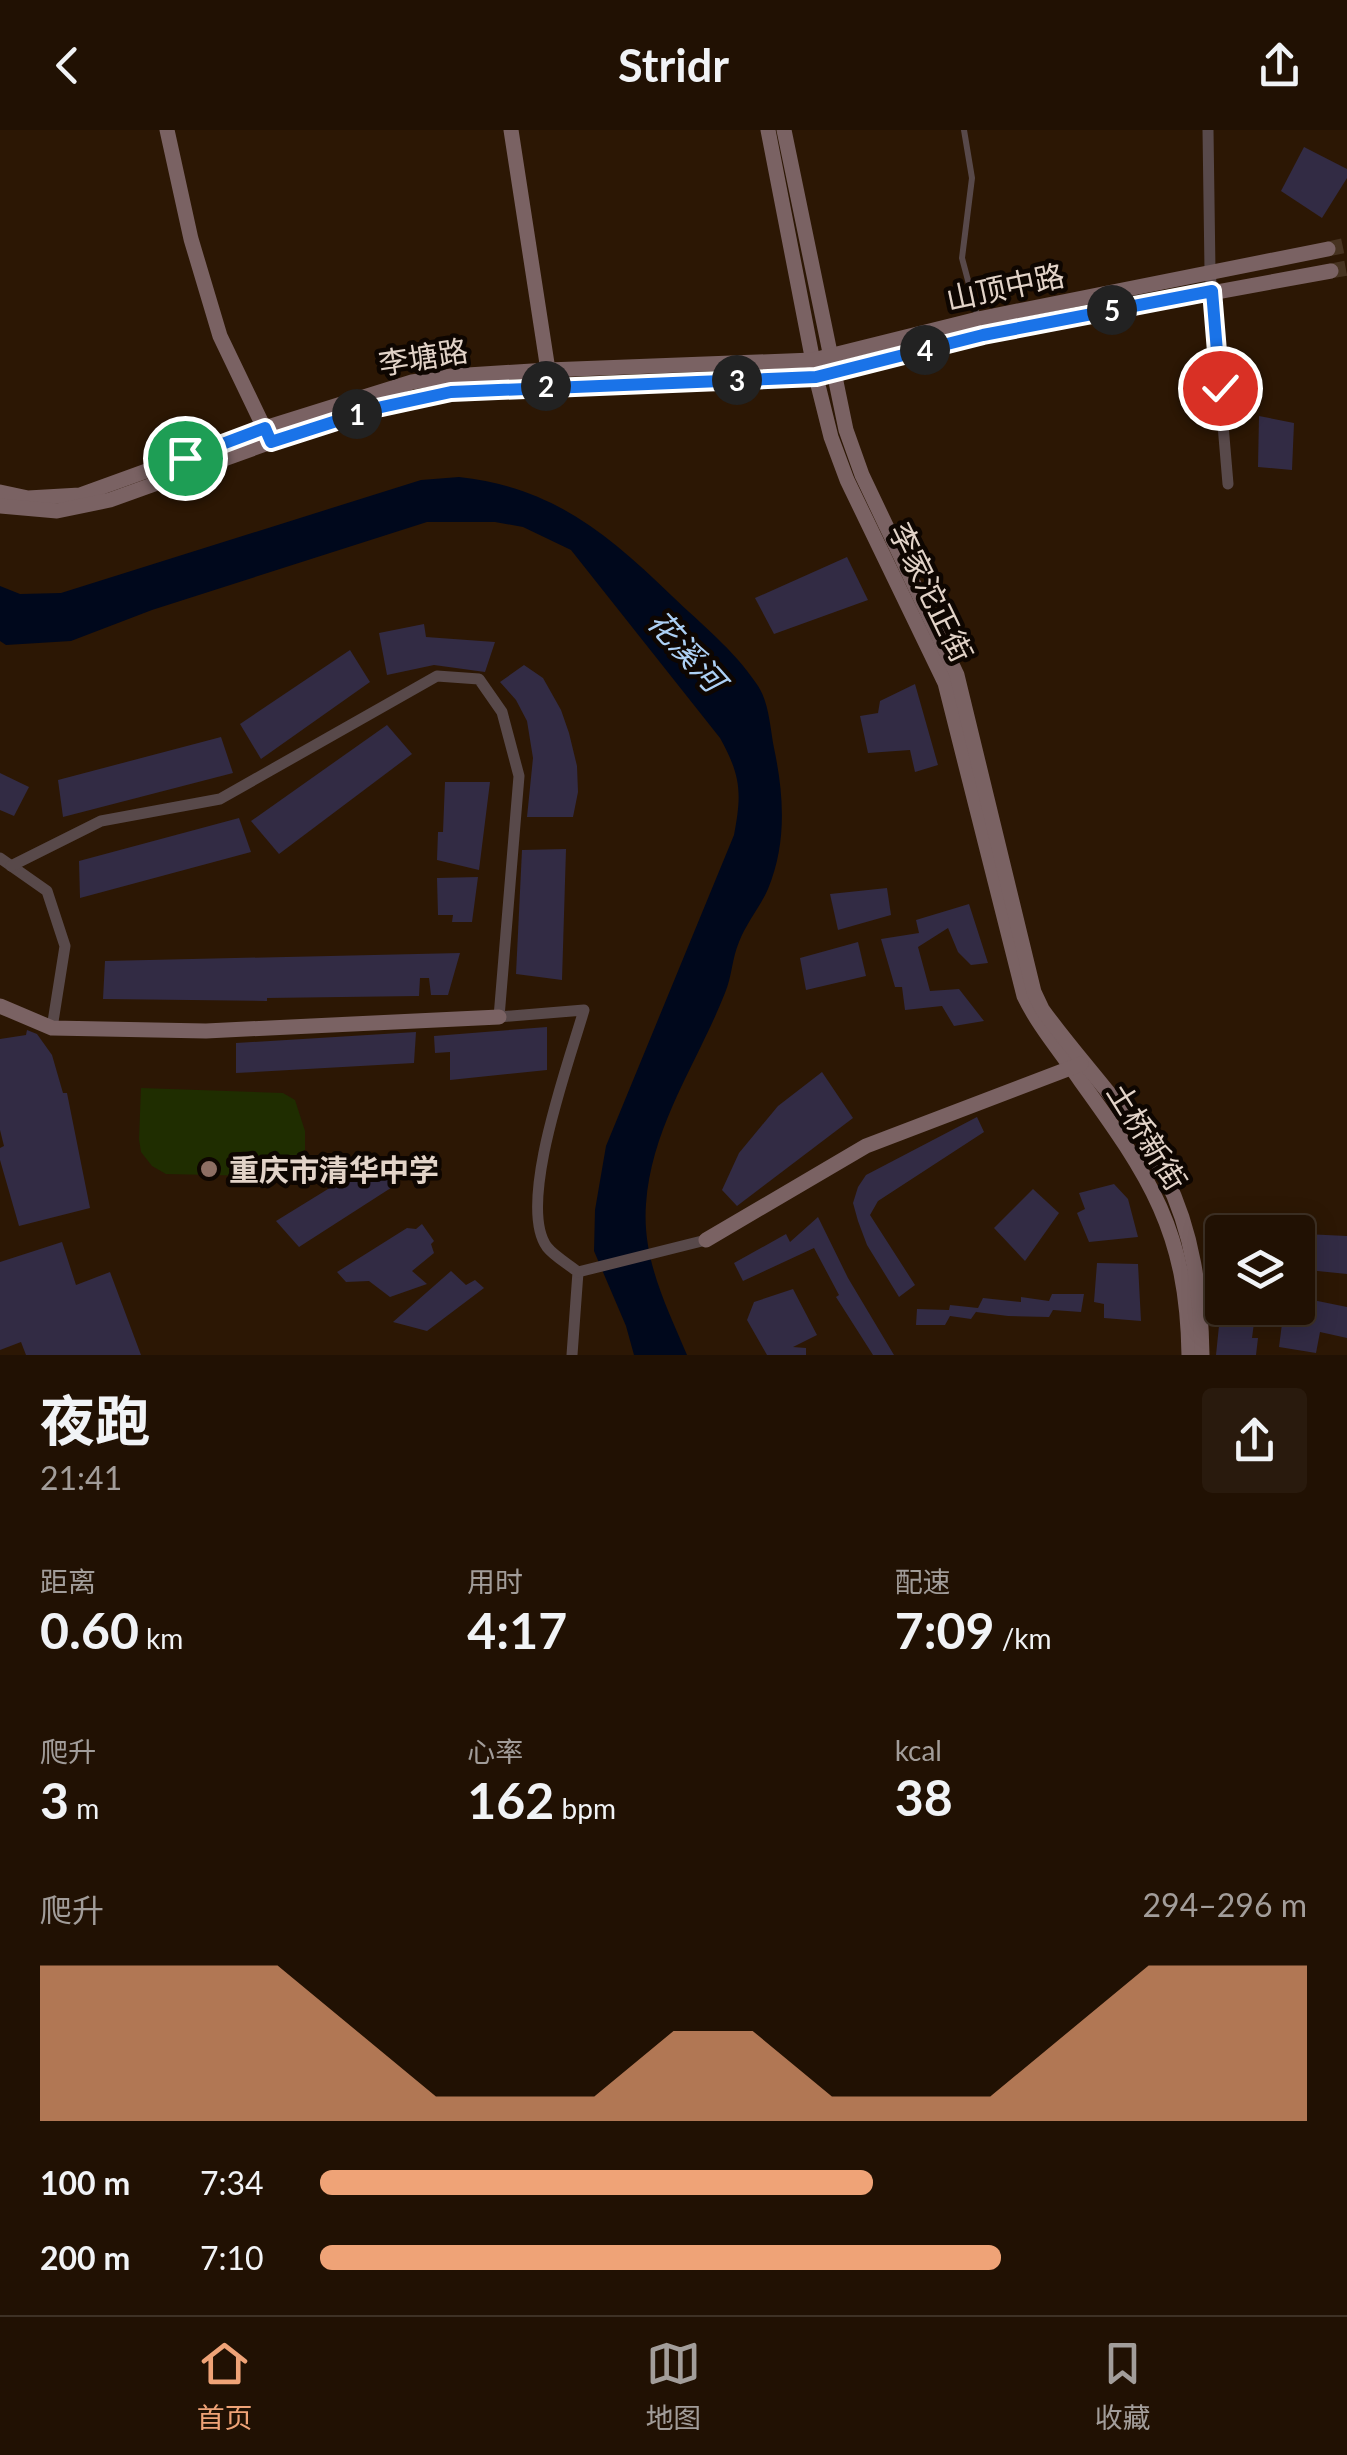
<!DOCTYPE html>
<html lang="zh">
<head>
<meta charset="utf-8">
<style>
  :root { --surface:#211103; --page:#291a0d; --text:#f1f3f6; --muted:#a29d9a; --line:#3e3125; --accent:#efa377 }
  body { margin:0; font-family:Lato,"Noto Sans SC",sans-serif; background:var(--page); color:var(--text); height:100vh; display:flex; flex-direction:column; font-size:38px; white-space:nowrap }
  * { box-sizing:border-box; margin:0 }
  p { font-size:32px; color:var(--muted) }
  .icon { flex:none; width:55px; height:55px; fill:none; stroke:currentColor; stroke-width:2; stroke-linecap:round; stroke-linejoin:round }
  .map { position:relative; height:1225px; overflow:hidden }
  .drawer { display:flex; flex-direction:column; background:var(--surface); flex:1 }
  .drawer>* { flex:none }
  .controls { position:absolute; left:1205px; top:1085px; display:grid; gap:20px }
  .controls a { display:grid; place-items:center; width:110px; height:110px; border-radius:10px; background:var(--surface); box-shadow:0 5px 25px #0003,0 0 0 2px var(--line); font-size:50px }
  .pin { position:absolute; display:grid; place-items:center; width:85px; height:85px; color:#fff; margin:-42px; border:5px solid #fff; border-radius:50%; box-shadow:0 2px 10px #0007 }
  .km { position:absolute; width:50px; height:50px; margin:-25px; border-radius:50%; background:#222; color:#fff; font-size:28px; line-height:50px; text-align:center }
  .round { display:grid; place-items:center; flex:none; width:105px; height:105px; border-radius:10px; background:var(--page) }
  .headline { display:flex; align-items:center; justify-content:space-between; height:170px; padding:0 40px }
  h1 { font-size:55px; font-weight:700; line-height:75px }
  .figures { display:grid; grid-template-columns:repeat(3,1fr); gap:15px; height:170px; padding:10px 40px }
  .figures div { display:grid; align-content:center }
  .figures b { font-size:50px; font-weight:700 }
  .figures small { font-size:28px; font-weight:400 }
  .figures p { font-size:28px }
  .chart { height:280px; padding:20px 40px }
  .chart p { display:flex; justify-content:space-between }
  .chart svg { width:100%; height:180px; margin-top:10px; fill:var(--accent); opacity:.7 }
  ul { padding:0 40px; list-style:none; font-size:32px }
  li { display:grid; grid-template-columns:160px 120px 1fr; align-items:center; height:75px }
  li i { height:25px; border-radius:12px; background:var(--accent) }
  header { display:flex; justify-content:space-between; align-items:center; height:130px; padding:0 40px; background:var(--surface); font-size:45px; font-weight:700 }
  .dock { display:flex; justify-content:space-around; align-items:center; height:140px; border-top:2px solid var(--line); background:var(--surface); font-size:28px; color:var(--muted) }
  .dock a { display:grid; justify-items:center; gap:5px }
  .dock .selected { color:var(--accent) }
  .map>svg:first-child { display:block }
  .green { fill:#1f2d00 }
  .water { fill:#00081c }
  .building { fill:#322b44 }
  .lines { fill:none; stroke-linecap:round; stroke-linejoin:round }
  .secondary-tunnel { stroke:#473321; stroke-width:15; stroke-dasharray:15 8; stroke-linecap:butt }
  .lane { stroke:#58494a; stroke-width:6 }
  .street { stroke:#58494a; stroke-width:11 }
  .secondary { stroke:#7a6263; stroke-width:15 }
  .route-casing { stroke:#fff; stroke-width:20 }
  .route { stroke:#1a73e8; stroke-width:12 }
  .education-dot { fill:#8d6e63; stroke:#0e0601; stroke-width:4 }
  .labels { text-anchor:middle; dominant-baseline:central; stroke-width:9; stroke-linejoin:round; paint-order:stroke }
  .street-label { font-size:30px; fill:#e2d3c8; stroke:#0e0601 }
  .poi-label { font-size:30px; font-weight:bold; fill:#e2d3c8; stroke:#0e0601; text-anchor:start }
  .water-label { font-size:32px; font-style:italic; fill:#add0f4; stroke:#0e0601 }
</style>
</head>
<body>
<header><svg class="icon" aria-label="back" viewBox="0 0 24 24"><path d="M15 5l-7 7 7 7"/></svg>Stridr<svg class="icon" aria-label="share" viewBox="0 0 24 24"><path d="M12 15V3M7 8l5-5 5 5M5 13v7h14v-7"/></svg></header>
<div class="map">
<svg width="1347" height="1225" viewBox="0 0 1347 1225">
  <rect width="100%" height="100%" fill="#2c1704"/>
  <polygon class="green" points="141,958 283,963 295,970 305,1001 305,1020 271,1043 261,1046 166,1044 152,1036 141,1022 139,1009"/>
  <path class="water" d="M459,347C552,357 607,403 672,466C700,493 734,520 756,553C769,570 770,597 774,618C784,665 787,713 768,759C760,777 746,794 739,812C732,828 732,847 725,863C697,934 652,995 646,1074C642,1129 666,1175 687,1225H634L626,1196L594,1121L595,1080L606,1016L734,705C742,663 741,646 720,608L571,420L523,397L495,392H427L152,480L71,511L6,515L0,511V456L20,464L61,463L421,350Z"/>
  <g class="building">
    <polygon points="1304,17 1347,39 1347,48 1322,88 1281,61"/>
    <polygon points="1259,286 1294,293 1292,340 1258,337"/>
    <polygon points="847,427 868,470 774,504 755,468"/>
    <polygon points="424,494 426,507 495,512 485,542 434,535 387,545 379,503"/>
    <polygon points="350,520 370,552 261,629 240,594"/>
    <polygon points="524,535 543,548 561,580 569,603 577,636 578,662 573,687 527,687 533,628 527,591 516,570 500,552"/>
    <polygon points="915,554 938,635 915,642 910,620 868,623 860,586 878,583 880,571"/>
    <polygon points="387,595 412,624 279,724 251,691"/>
    <polygon points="221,607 233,643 63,687 58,650"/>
    <polygon points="0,643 29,657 14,686 0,680"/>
    <polygon points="445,652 490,652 479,740 437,730 438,702 443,702"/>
    <polygon points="239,688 251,722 80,768 79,731"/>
    <polygon points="566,719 562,850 516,844 522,720"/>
    <polygon points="478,747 472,792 452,792 453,785 438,785 437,748"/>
    <polygon points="887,758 891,785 838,800 830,764"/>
    <polygon points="969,774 988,833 971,835 958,822 948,798 918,817 930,861 959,859 984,891 954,896 942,876 905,880 902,857 895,857 881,809 919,803 916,790"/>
    <polygon points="858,812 866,846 806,860 800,828"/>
    <polygon points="460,823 448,865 431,865 429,848 420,848 419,866 267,868 267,871 103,869 105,831"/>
    <polygon points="547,897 547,940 450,950 450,922 435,923 434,906"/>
    <polygon points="27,900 37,904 52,925 63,963 67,963 90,1078 19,1096 0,1030 0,1018 4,1016 0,1000 0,909 26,905"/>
    <polygon points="416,902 414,933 236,943 236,913"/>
    <polygon points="822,942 853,988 737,1076 722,1060 739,1023 778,976"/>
    <polygon points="977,987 984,1002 878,1071 870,1085 915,1155 899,1167 867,1115 858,1091 853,1073 858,1057 866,1045"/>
    <polygon points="380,1027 397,1054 299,1117 276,1091"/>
    <polygon points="1114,1054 1128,1069 1138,1107 1089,1112 1077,1083 1085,1079 1079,1063"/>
    <polygon points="1033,1059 1059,1083 1025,1131 994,1098"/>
    <polygon points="818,1087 848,1148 894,1225 873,1225 836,1167 839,1165 814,1118 743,1151 734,1133 786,1104 790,1112"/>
    <polygon points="422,1094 434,1111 431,1114 434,1123 412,1141 427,1154 390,1167 369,1151 346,1152 337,1142 407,1098 416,1099"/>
    <polygon points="1305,1104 1347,1106 1347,1144 1298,1139"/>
    <polygon points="62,1112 76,1155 110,1142 141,1225 26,1225 21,1212 0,1220 0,1132"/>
    <polygon points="1097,1133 1138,1134 1141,1191 1104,1188 1104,1174 1094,1172"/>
    <polygon points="451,1141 466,1155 475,1150 484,1158 427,1201 393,1192"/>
    <polygon points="1216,1150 1222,1151 1222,1178 1256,1178 1252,1208 1258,1208 1256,1225 1216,1225 1220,1186 1212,1184"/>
    <polygon points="793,1159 817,1205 793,1217 806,1218 806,1225 767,1225 747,1190 754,1172"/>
    <polygon points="1052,1164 1084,1164 1081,1182 1053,1180 1049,1187 1008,1186 976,1182 978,1179 971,1189 950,1186 945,1195 916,1195 917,1179 949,1180 950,1175 978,1178 983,1168 1021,1172 1021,1167 1049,1171"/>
    <polygon points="1298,1167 1347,1177 1347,1208 1320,1202 1316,1223 1279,1217 1284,1178 1298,1178"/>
  </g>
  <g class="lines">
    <g class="secondary-tunnel">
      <polyline points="1328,119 1347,115"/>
      <polyline points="1331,141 1347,138"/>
    </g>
    <polyline class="lane" points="964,0 972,48 962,128 978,188"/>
    <g class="street">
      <polyline points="1208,0 1210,141 1228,354"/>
      <polyline points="0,728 47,761 65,816 52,898"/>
      <path d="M11,736L101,691L220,669L437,546L479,549L502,582L519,646L499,887L584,880C570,929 516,1075 547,1117C554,1126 568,1134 578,1142L572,1225"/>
      <polyline points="578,1142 706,1110"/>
    </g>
    <g class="secondary">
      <polyline points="167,0 191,109 220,206 267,304"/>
      <polyline points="511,0 548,240"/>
      <path d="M768,0L816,247L831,307L847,350L945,553L1024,866C1039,897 1061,922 1080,950C1150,1047 1187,1101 1189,1225"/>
      <path d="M784,0L846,300L862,345L957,545L1034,862L1042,879C1082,935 1134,985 1165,1046C1193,1102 1201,1163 1202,1225"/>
      <polyline points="0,362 28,368 80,365 265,298 412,252 452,246 548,240 813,230 978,189 1328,119"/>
      <polyline points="0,376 57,381 110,370 271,312 417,267 494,258 816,247 983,205 1331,141"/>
      <polyline points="0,876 52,898 206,901 499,887"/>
      <polyline points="706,1110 866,1016 1081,934"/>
    </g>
  </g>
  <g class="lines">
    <g class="route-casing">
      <polyline id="route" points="185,328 265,298 271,312 377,278 451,262 816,247 983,205 1212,161 1220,258"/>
    </g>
    <use href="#route" class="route"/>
  </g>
  <circle class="education-dot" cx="209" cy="1039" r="10"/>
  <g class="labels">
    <g class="street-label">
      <text transform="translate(1005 156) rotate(-12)">山顶中路</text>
      <text transform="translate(423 226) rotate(-9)">李塘路</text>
      <text transform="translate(932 462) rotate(64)">李家沱正街</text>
      <text transform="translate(1148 1006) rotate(58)">土桥新街</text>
    </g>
    <g class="poi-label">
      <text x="229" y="1039">重庆市清华中学</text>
    </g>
    <g class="water-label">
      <text transform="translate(687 520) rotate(48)">花溪河</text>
    </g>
  </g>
</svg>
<div class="controls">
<a><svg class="icon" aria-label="layers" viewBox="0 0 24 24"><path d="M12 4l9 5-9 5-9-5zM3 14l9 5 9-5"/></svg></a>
</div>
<div class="pin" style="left:185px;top:328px;background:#1e9e55"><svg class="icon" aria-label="arrive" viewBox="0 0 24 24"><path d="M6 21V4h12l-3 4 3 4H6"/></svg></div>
<div class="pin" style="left:1220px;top:258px;background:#d93025"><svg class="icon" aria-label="check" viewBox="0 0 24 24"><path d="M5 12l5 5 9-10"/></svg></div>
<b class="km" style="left:357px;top:284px">1</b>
<b class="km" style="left:546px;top:256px">2</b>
<b class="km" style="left:737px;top:250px">3</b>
<b class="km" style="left:925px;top:220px">4</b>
<b class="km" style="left:1112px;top:180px">5</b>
</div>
<section class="drawer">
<div class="headline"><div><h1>夜跑</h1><p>21:41</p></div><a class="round"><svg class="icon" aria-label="share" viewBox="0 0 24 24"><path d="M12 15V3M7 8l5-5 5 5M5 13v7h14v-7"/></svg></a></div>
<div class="figures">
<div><p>距离</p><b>0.60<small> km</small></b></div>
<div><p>用时</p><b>4:17</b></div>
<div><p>配速</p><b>7:09<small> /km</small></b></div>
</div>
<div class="figures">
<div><p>爬升</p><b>3<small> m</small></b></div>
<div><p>心率</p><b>162<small> bpm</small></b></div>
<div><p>kcal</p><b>38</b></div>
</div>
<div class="chart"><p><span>爬升</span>294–296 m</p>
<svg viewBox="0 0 160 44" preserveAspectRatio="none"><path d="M0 44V6L10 6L20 6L30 6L40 22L50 38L60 38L70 38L80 22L90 22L100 38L110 38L120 38L130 22L140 6L150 6L160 6V44z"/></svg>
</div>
<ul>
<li><b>100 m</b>7:34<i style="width:56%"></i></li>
<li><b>200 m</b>7:10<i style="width:69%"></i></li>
</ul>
</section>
<nav class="dock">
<a class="selected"><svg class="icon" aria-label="home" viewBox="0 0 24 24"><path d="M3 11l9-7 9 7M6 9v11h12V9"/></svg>首页</a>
<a><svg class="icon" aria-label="map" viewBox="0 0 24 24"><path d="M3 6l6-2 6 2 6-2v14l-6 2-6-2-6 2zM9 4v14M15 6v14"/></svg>地图</a>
<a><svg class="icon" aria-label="saved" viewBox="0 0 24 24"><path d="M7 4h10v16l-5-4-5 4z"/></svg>收藏</a>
</nav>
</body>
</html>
